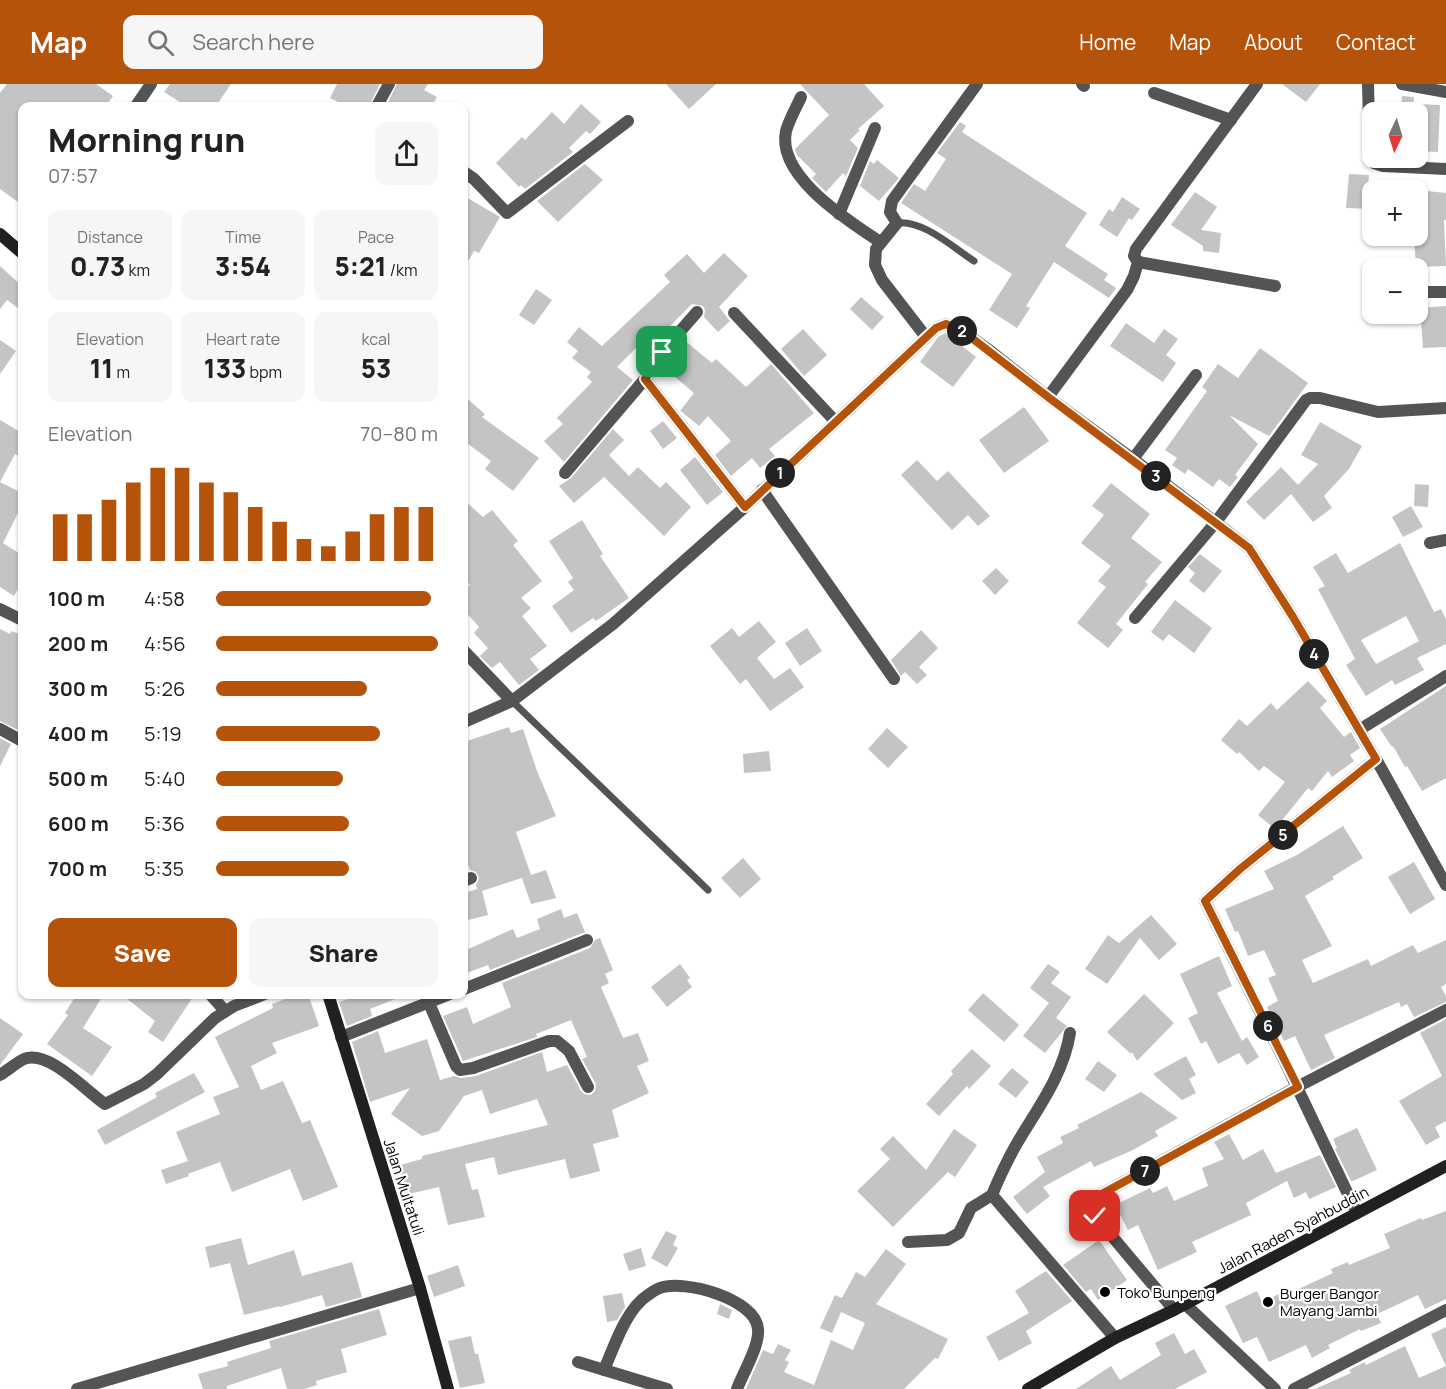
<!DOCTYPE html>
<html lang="en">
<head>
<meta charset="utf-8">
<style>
  :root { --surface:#fff; --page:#f6f6f6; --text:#222; --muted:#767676; --accent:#b45309 }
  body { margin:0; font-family:Manrope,sans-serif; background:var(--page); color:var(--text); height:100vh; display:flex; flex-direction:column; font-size:22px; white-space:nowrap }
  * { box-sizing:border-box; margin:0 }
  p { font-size:20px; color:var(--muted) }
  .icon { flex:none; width:33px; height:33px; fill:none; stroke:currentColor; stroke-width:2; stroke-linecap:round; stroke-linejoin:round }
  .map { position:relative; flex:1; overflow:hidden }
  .details { position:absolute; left:18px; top:18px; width:450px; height:897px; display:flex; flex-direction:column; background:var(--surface); border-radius:12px; box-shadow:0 2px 4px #0004 }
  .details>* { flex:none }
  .needle { width:39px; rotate:184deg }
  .buttons { position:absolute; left:1362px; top:18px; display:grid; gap:12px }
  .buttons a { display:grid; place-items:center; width:66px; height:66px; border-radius:12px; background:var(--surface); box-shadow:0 2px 4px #0004; font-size:30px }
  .pin { position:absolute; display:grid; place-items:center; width:51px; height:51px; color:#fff; margin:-26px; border-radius:12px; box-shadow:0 3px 9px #0006 }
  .km { position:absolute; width:30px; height:30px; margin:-15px; border-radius:50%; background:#222; color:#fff; font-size:16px; line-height:30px; text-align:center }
  .round { display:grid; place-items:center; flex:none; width:63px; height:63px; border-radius:12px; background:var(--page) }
  .headline { display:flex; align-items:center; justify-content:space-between; height:102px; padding:0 30px }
  h1 { font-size:33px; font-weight:800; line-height:45px }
  .figures { display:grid; grid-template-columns:repeat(3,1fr); gap:9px; height:102px; padding:6px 30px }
  .figures div { display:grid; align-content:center; border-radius:12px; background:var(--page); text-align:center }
  .figures b { font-size:26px; font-weight:800 }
  .figures small { font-size:16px; font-weight:400 }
  .figures p { font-size:16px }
  .chart { height:168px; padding:12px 30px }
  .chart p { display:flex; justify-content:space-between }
  .chart svg { width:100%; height:108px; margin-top:6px; stroke:var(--accent); stroke-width:6 }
  .action { display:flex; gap:12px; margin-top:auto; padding:12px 30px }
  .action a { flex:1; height:69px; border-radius:12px; background:var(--accent); color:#fff; font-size:24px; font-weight:800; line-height:69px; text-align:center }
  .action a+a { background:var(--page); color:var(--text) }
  ul { padding:0 30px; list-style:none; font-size:20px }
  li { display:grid; grid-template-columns:96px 72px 1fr; align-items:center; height:45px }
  li i { height:15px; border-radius:8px; background:var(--accent) }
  header { display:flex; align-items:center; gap:36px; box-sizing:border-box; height:84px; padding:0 30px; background:var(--accent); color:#fff }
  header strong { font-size:28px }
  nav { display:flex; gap:33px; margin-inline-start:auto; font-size:21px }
  .search { width:420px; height:54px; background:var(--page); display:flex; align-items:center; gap:15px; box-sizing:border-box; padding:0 21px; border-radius:12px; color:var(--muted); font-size:22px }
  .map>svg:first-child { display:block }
  .building { fill:#c4c4c4; fill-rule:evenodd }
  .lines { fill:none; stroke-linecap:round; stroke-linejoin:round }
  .service { stroke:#545454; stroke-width:7 }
  .minor { stroke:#545454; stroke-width:12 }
  .tertiary { stroke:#545454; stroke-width:12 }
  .secondary { stroke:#212121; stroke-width:12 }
  .route-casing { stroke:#fff; stroke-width:12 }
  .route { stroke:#b45309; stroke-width:8 }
  .poi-dot { fill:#000; stroke:#fff; stroke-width:2 }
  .labels { text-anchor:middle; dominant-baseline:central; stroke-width:4.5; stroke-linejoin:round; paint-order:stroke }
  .street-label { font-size:15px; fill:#000; stroke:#fff }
  .poi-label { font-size:15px; fill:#000; stroke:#fff; text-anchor:start }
</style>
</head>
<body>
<header>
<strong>Map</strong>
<div class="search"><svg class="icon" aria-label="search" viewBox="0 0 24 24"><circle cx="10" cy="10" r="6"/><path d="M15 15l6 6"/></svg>Search here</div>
<nav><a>Home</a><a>Map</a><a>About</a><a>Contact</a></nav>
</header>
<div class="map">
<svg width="1446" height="1305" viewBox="0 0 1446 1305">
  <rect width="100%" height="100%" fill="#fff"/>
  <g class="building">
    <polygon points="7,0 96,0 113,12 106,22 22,22 22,121 0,105 0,9"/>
    <polygon points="170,0 231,0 216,22 186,22 164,8"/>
    <polygon points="337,0 380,0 369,22 346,22 330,14"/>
    <polygon points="397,0 428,0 424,6 437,13 432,22 386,22"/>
    <polygon points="666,0 716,0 689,25"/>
    <polygon points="800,0 864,0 884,22 858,45 860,46 850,56 858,64 846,92 843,89 826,108 812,94 816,90 797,71 795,65 829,31"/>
    <polygon points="1282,0 1320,0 1306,18"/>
    <polygon points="1402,12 1414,13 1413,28 1401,28"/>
    <polygon points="581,20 601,38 590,50 586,47 569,64 573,68 525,105 521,101 519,103 496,79 522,53 525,56 552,28 564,40"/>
    <polygon points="1418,20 1440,21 1438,68 1418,67"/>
    <polygon points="960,38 966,42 962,48 1087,129 1065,162 1108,190 1104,196 1116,204 1109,214 1054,178 1026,222 1030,224 1017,244 989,226 1012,190 901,119 914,100 925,107 946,75 937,69"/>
    <polygon points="877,76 899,94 879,117 860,102 870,77 874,80"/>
    <polygon points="585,80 603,96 558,138 537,117"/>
    <polygon points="1349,90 1369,91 1368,105 1372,105 1372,125 1346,124"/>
    <polygon points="1427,107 1446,109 1446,136 1444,136 1446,182 1416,183 1414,152 1418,152 1418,108"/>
    <polygon points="1195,108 1217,123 1201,146 1221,149 1219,169 1203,167 1203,162 1171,141"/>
    <polygon points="464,112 500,133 479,169 474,167 464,184"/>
    <polygon points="1122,113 1140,125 1132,136 1129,134 1117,153 1099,141 1109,125 1113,128"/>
    <polygon points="724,169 748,192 719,223 730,237 718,248 704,233 705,226 703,222 692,220 669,243 671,245 650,272 638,262 617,283 633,296 564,378 544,357 563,340 557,334 592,298 587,293 591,288 572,274 578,267 567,258 579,243 602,262 670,198 664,191 687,170 704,189"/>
    <polygon points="0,182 22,202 22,227 7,216 0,225"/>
    <polygon points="536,205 552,216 534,241 519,231"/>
    <polygon points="861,213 884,233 872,246 850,225"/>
    <polygon points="1446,222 1446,263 1423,264 1420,224"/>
    <polygon points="1126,239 1154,259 1164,245 1178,255 1166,271 1176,279 1163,298 1110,262"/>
    <polygon points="803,245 827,271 804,292 781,265"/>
    <polygon points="945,249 976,273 953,303 920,278 938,253"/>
    <polygon points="0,256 16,267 0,290"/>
    <polygon points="684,256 712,279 716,275 746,303 771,280 814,329 769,365 775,372 760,384 752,374 731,392 715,371 731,357 708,332 699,342 682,328 680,327 694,309 663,283"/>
    <polygon points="1260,264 1308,299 1269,352 1229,331 1258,360 1235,391 1238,393 1230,403 1219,395 1213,403 1188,385 1185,390 1172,381 1177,374 1165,366 1207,307 1202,303 1218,280 1238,294"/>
    <polygon points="464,312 485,330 482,333 539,374 513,407 485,385 491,377 464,357"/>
    <polygon points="1024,323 1049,357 1004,389 979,356"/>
    <polygon points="0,336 22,349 22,374 15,370 0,398 22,409 22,421 3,459 22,471 22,498 14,512 0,503"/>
    <polygon points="663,337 677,354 663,365 650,347"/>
    <polygon points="1320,338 1362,362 1349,385 1324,412 1332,424 1313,438 1291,410 1264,436 1246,418 1281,383 1298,401 1318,380 1301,371"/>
    <polygon points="613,345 624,356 609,371 629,392 638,383 660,404 666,398 691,423 664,452 604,393 574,419 559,402 571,394"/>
    <polygon points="695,373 723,408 707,421 680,386"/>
    <polygon points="917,376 937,397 948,387 990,432 978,442 968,431 952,446 901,391"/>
    <polygon points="1111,399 1150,430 1131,454 1162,478 1145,498 1148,500 1116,540 1123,546 1108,564 1077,539 1106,503 1098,497 1111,482 1081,459 1104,431 1092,422"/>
    <polygon points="1415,400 1429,401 1428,423 1414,422"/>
    <polygon points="464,416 483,433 492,426 518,457 513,461 542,497 521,514 531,524 522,532 547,562 530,575 539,586 519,601 500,578 492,584 480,572 488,564 474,549 479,543 464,526 464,506 470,501 464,494"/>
    <polygon points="1411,422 1423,443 1403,453 1392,433"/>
    <polygon points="582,436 603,470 600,472 629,514 596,537 593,534 571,549 552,522 574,506 568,498 573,494 549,457"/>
    <path d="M1400,459L1434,528L1441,525L1446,535V560L1417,574L1424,586L1395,601L1392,596L1366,612L1346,581L1355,575L1318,505L1325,502L1313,483L1336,469L1348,489ZM1406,532L1419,557L1376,580L1361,556Z"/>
    <polygon points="1200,470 1222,487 1204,509 1189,497 1195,489 1188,483"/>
    <polygon points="996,484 1009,497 995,511 982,497"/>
    <polygon points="1175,516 1212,544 1194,569 1169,550 1163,557 1151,548"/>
    <polygon points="759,537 776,558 757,574 774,595 790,584 804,603 770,627 746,595 740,600 710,562 732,544 739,553"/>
    <polygon points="807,544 822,567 800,582 785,559"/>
    <polygon points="0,545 10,550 11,547 22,551 22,648 0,637"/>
    <polygon points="921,546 938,564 919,583 927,591 917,600 905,588 901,592 891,576"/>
    <polygon points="1308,597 1327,617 1320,624 1344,653 1351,648 1360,664 1350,671 1354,677 1332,693 1328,687 1312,707 1308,704 1275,745 1258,731 1285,698 1264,682 1259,687 1239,668 1237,670 1221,656 1239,635 1247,642 1271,619 1277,626"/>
    <polygon points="1446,602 1446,694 1422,707 1407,682 1405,683 1393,662 1392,663 1380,645"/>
    <polygon points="509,643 511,649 523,645 537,687 556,732 516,748 531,791 482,807 488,831 464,837 464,809 477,805 476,801 479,794 476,788 470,786 464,769 464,658"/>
    <polygon points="887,644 908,663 888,684 868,665"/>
    <polygon points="0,654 11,660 0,682"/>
    <polygon points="769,667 771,687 744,689 743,670"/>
    <polygon points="1343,742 1363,774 1332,793 1334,795 1305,812 1332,862 1302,876 1313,899 1368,875 1371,882 1413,861 1418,869 1446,856 1446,900 1441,903 1446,912 1446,918 1414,933 1407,920 1401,923 1399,918 1324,951 1335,974 1311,986 1295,952 1284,957 1267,923 1278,917 1268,894 1276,891 1264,866 1248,872 1238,847 1235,848 1225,825 1274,805 1264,787 1297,771"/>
    <polygon points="743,774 761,795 740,814 721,794"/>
    <polygon points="1414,778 1435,815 1410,830 1388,793"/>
    <polygon points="546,786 556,814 531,820 522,794"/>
    <polygon points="561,825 564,834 577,829 585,848 490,886 488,881 464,890 464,867 513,845 517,854 540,845 537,835"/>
    <polygon points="1151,831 1177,860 1159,876 1140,854 1107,900 1085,885 1108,851 1119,859"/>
    <polygon points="600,854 613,886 605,890 609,899 601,903 623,954 638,949 649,977 637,982 649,1009 612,1026 619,1053 593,1060 600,1087 570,1095 565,1075 498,1091 494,1073 465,1080 472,1106 478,1105 485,1133 448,1141 439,1103 400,1112 393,1083 422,1075 422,1072 548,1041 537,1015 490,1030 482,1006 464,1012 439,1047 422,1052 391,1030 410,1004 370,1018 352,958 378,947 385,969 427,955 440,996 454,992 461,994 476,992 542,968 547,988 567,981 581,1007 584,1010 591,1011 595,1007 596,1000 582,975 587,973 571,936 536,950 537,953 463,977 443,932 467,923 473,940 511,923 502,899 590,864 595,856"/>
    <polygon points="1219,872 1232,902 1217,909 1242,957 1247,953 1259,973 1247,981 1239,969 1218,980 1206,957 1201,960 1188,934 1198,929 1180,890"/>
    <polygon points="680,880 690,894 687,896 692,903 667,923 651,903"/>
    <polygon points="1048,880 1060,888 1051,899 1071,913 1056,934 1067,942 1045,969 1023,952 1049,919 1030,904"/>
    <polygon points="983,909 1019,941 1004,958 968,926"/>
    <polygon points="77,910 104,910 83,944 112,963 92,992 47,960 68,931 65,929"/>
    <polygon points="121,910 195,910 163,958 148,948 155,937"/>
    <polygon points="299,910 308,910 319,942 272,959 277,969 251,982 261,1006 283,997 302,1039 310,1036 338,1103 303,1117 290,1085 232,1108 220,1078 188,1090 189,1092 166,1100 161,1086 188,1077 176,1048 220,1030 213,1013 239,1003 215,953 273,924 272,920"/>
    <polygon points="351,910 405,910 405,911 370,925 372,932 347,942 339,918 352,914"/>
    <polygon points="1144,910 1174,939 1137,977 1132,968 1131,970 1107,948"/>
    <polygon points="0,934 23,950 0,981"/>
    <polygon points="1446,935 1446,1037 1435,1043 1440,1053 1426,1061 1399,1017 1442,992 1420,949"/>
    <polygon points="972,965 991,982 969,1005 967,1002 939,1032 926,1020 953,990 951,987"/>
    <polygon points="1186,972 1196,991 1189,995 1196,1009 1182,1016 1153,990"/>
    <polygon points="1098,977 1117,991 1104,1008 1085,995"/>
    <polygon points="1012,984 1029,998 1016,1014 998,1000"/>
    <polygon points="194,989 205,1008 105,1061 97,1046 157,1013 155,1009"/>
    <polygon points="1141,1008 1178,1034 1155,1047 1158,1052 1133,1066 1094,1083 1091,1077 1043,1103 1050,1112 1027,1130 1013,1113 1045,1088 1037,1073 1063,1059 1060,1053 1079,1044 1077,1041"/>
    <polygon points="1357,1044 1377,1086 1353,1097 1351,1097 1335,1065 1337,1064 1333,1055"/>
    <polygon points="954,1045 977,1061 955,1093 948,1088 893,1143 857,1107 890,1075 880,1065 893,1052 926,1086"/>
    <polygon points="1229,1050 1243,1076 1263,1065 1276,1089 1320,1071 1336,1103 1309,1115 1306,1108 1294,1114 1287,1097 1246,1119 1251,1131 1192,1158 1197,1168 1158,1186 1138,1141 1128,1146 1115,1121 1150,1104 1153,1109 1167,1102 1174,1117 1208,1102 1202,1084 1224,1075 1214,1058"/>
    <polygon points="1446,1127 1446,1215 1425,1225 1418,1211 1377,1230 1381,1239 1361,1247 1360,1245 1328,1261 1330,1264 1312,1274 1306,1261 1269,1278 1257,1253 1243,1259 1225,1222 1257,1207 1262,1218 1290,1205 1292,1208 1333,1189 1331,1185 1348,1178 1349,1181 1390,1164 1384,1150 1421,1134 1422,1136"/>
    <polygon points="666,1147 677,1152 673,1161 678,1164 667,1183 651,1174"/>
    <polygon points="241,1154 248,1181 294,1166 302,1192 352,1178 362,1213 326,1223 322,1211 280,1223 280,1222 244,1231 230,1179 210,1184 205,1163"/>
    <polygon points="1099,1156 1127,1196 1098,1216 1091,1205 1086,1208 1063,1181"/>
    <polygon points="641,1164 646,1182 629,1187 623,1170"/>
    <polygon points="886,1165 906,1180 876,1220 948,1255 938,1275 935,1274 904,1305 746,1305 763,1266 773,1270 778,1260 791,1266 785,1276 789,1278 784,1288 814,1301 831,1256 853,1266 865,1239 841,1228 832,1249 820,1244 835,1211 842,1214 856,1188 865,1193"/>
    <polygon points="458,1181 465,1202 434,1213 427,1192"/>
    <polygon points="1046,1187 1072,1217 1026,1247 1032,1259 999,1277 986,1253 1029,1229 1015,1207"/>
    <polygon points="622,1209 625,1223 617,1236 607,1238 603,1212"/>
    <polygon points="720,1220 732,1226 729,1235 717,1230"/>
    <polygon points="379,1225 387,1251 341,1265 347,1288 316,1297 317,1301 304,1305 287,1305 281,1284 227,1302 227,1305 203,1305 198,1290 228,1282 227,1278 271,1264 269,1257"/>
    <polygon points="1446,1243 1446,1305 1315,1305 1351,1289 1349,1286 1365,1278 1366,1281 1405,1262 1419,1294 1446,1282 1431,1250"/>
    <polygon points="1174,1249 1185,1270 1194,1265 1207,1288 1175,1305 1076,1305 1111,1282 1120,1296 1161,1271 1155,1259"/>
    <polygon points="471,1252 475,1270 478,1270 485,1299 460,1304 448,1257"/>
  </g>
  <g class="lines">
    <g class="service">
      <path d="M897,139C922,135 954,164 974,177"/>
      <polyline points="512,617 708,806"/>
    </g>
    <g class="minor">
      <polyline points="1082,0 1084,2"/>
      <polyline points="1368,0 1370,74 1374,79 1383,82 1446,85"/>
      <polyline points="1402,0 1446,8"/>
      <polyline points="1154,9 1231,36"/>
      <path d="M801,13C796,24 789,36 786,47C776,92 849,137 880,158"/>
      <polyline points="136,22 151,0"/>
      <polyline points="377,22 389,0"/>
      <polyline points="464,88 474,95 507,129 628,37"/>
      <polyline points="839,130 875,44"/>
      <polyline points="1138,178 1275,202"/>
      <polyline points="1424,208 1446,208"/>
      <polyline points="734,229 835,337"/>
      <polyline points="926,253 882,196 875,181 876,165 897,139 890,128 892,117 977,0"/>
      <polyline points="645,295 745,423"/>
      <polyline points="1048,313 1127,206 1134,192 1138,178 1134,172 1136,165 1257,0"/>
      <polyline points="1133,375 1196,291"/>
      <polyline points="565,389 645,295 662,268 697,228"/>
      <polyline points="762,406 894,595"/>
      <polyline points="1430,459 1446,456"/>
      <polyline points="0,525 22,536"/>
      <polyline points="1135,534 1216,438 1306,316 1310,314 1320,314 1378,328 1446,324"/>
      <polyline points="464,567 512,617"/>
      <polyline points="464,638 512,617 613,540 745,423 936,244 946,240 964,248 989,266 1048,313 1133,375 1249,464 1293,533 1376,675 1446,801"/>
      <polyline points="0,645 22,657"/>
      <polyline points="1359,646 1446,592"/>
      <polyline points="464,797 471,794"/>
      <polyline points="464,905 587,856"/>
      <polyline points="210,910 225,927"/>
      <polyline points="429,919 456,982 460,986 473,984 549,957 557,957 569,967 588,1003"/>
      <path d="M1070,949C1063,992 1037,1025 1016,1061C1007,1077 999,1094 992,1111L1115,1254"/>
      <polyline points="341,953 450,910"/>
      <path d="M0,991C8,986 16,979 24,975C48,965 86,1007 105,1020L144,1000L157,990L215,934L234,922L265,910"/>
      <polyline points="1357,1129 1285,978 1205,817 1240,785 1376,675"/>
      <polyline points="908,1158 947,1156 959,1149 971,1124 992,1111"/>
      <path d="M1174,1226L1095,1132C1091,1123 1093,1120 1098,1112L1297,1003L1446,926"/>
      <polyline points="578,1278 667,1305"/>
      <path d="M604,1286C614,1263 626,1225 648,1211C651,1209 656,1205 660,1204C684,1195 756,1215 758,1245C760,1261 743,1289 737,1305"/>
      <polyline points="77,1305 420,1204"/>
      <polyline points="1294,1305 1446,1226"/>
    </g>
    <polyline class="tertiary" points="1185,1220 1275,1305"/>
    <g class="secondary">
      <polyline points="0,150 22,169"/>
      <polyline points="328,910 420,1204 448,1305"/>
      <polyline points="1028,1305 1115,1254 1174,1226 1446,1082"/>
    </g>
  </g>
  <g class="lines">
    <g class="route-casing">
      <path id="route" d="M662,268L645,295L745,423L936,244L946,240L964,248L1048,313L1249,464L1293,533L1376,675L1240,785L1205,817L1298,1003L1098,1112C1093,1120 1091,1123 1095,1132"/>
    </g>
    <use href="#route" class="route"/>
  </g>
  <g class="poi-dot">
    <circle cx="1105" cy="1208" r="6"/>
    <circle cx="1268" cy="1218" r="6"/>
  </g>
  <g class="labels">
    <g class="street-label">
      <text transform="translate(404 1103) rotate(72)">Jalan Multatuli</text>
      <text transform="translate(1293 1146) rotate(-28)">Jalan Raden Syahbuddin</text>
    </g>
    <g class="poi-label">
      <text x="1117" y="1208">Toko Bunpeng</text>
      <text x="1280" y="1209">Burger Bangor<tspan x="1280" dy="17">Mayang Jambi</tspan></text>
    </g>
  </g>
</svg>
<div class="buttons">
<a><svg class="needle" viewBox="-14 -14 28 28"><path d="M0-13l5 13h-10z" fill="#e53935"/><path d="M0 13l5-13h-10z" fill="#767676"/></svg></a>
<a>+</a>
<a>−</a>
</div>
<div class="pin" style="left:662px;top:268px;background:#1e9e55"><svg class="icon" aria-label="arrive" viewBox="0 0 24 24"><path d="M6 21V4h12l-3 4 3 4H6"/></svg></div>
<div class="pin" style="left:1095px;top:1132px;background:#d93025"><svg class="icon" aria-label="check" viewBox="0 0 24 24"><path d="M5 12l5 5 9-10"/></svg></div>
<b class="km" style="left:780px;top:389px">1</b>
<b class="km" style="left:962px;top:247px">2</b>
<b class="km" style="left:1156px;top:392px">3</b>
<b class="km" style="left:1314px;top:570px">4</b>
<b class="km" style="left:1283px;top:751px">5</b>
<b class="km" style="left:1268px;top:942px">6</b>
<b class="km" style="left:1145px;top:1087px">7</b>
<section class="details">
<div class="headline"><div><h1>Morning run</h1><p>07:57</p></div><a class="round"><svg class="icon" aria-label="share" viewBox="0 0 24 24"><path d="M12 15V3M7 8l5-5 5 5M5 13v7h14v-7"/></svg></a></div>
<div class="figures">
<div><p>Distance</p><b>0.73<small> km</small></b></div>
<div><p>Time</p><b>3:54</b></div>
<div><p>Pace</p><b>5:21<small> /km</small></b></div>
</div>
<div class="figures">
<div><p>Elevation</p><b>11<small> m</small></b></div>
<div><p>Heart rate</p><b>133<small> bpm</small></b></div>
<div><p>kcal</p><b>53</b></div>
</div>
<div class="chart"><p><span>Elevation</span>70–80 m</p>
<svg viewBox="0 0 160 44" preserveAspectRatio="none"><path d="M5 44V25M15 44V25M25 44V19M35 44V12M45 44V6M55 44V6M65 44V12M75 44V16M85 44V22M95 44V28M105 44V35M115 44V38M125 44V32M135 44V25M145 44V22M155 44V22"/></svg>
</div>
<ul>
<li><b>100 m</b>4:58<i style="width:97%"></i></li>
<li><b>200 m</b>4:56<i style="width:100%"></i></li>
<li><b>300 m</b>5:26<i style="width:68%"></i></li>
<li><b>400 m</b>5:19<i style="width:74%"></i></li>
<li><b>500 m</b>5:40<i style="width:57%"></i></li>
<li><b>600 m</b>5:36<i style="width:60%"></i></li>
<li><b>700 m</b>5:35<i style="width:60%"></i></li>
</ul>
<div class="action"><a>Save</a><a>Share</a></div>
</section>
</div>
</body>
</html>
